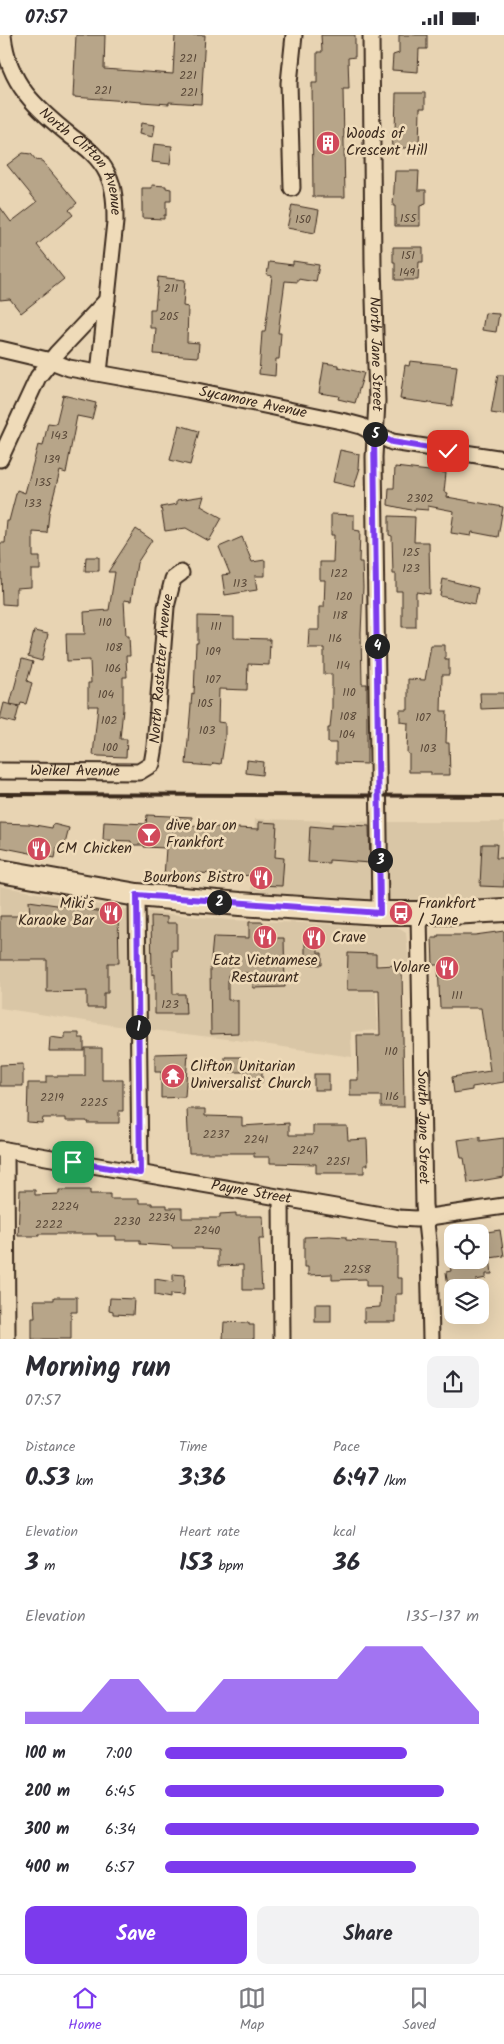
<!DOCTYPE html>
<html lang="en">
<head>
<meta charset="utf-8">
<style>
  :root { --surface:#fff; --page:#f2f2f3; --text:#2b2b33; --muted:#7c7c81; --line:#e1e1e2; --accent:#7c3aed }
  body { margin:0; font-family:Kalam,sans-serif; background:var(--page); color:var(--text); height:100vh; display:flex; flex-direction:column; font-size:19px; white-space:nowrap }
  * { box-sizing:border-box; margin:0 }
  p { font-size:16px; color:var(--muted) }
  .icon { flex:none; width:28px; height:28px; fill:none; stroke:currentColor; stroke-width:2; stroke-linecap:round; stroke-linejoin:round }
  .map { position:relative; height:1304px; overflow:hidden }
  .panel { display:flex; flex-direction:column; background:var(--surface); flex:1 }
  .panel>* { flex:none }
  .buttons { position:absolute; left:444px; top:1189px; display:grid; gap:10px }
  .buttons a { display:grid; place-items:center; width:45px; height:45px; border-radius:10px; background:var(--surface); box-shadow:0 5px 20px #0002; font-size:25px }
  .pin { position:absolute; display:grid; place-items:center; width:42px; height:42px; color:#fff; margin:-21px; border-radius:10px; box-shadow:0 2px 8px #0006 }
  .km { position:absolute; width:25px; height:25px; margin:-12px; border-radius:50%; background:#222; color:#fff; font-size:14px; line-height:25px; text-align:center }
  .round { display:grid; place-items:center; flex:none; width:52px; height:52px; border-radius:10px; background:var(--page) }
  .summary { display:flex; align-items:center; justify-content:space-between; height:85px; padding:0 25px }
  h1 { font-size:28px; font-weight:700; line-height:38px }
  .stats { display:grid; grid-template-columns:repeat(3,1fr); gap:8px; height:85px; padding:5px 25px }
  .stats div { display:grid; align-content:center }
  .stats b { font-size:25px; font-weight:700 }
  .stats small { font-size:14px; font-weight:400 }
  .stats p { font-size:14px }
  .chart { height:140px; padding:10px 25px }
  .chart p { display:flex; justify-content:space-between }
  .chart svg { width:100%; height:90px; margin-top:5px; fill:var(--accent); opacity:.7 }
  .primary-button { display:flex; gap:10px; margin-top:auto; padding:10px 25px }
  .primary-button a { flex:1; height:58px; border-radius:10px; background:var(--accent); color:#fff; font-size:20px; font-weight:700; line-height:58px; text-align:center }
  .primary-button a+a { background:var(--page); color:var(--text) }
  ul { padding:0 25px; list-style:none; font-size:16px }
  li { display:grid; grid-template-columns:80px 60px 1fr; align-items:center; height:38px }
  li i { height:12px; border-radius:6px; background:var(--accent) }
  .status { display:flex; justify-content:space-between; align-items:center; height:35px; padding:0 25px; background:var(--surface); direction:ltr }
  .status svg { height:14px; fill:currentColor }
  .menu { display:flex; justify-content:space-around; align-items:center; height:70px; border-top:1px solid var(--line); background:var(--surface); font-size:14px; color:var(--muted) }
  .menu a { display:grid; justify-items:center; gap:2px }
  .menu .on { color:var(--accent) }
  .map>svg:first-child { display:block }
  .built { fill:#d9c6a6 }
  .building { fill:#b7a589; stroke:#3b2a1e }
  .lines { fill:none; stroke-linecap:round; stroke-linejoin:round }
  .minor-casing { stroke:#3b2a1e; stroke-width:19 }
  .primary-casing { stroke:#3b2a1e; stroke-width:26 }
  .minor { stroke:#efdbb9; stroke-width:15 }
  .primary { stroke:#efdbb9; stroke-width:22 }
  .rail { stroke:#3b2a1e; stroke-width:4 }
  .route-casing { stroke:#fff; stroke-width:10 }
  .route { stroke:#7c3aed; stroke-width:6 }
  .labels { text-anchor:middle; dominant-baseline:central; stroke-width:5; stroke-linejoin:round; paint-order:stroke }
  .number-label { font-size:12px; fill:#5a4939 }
  .poi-label { font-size:15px; fill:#3b2a1e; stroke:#efdbb9; text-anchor:start }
  .street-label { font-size:15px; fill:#3b2a1e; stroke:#efdbb9 }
</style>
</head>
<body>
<div class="status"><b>07:57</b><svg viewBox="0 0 49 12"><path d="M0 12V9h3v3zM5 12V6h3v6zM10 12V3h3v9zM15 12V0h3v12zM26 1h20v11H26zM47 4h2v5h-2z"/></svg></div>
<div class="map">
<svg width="504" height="1304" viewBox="0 0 504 1304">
  <rect width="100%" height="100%" fill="#e8d4b3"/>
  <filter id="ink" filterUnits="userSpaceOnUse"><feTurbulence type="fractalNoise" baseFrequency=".02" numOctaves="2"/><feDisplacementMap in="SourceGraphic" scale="10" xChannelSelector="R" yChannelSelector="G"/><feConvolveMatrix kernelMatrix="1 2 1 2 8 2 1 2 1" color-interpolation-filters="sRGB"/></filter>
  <g filter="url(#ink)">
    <g class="built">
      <polygon points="255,784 384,787 504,787 504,861 446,866 388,866 251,856"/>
      <polygon points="0,851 121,874 229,885 397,892 406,898 409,929 378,929 378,940 375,941 378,995 351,997 352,1022 236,1005 118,991 0,973"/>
    </g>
    <g class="building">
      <polygon points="76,0 105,0 104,34 173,39 175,0 205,0 201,69 169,67 169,69 73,62"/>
      <polygon points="321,0 355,0 355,22 348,23 349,54 343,54 345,162 313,162 312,48 317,48 317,17 322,17"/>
      <polygon points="399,0 427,0 427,14 419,14 418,37 392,35 393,20 399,18"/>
      <polygon points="396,58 425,58 425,73 420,73 419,113 392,113 391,97 395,97"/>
      <polygon points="141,88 155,90 153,102 139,99"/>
      <polygon points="154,109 172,111 170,129 152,127"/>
      <polygon points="23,118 31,119 36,125 42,126 77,168 69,175 73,180 37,210 64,244 21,278 10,264 0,265 0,172 11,187 37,167 7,130"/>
      <polygon points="395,136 419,136 418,155 426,155 426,169 420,171 420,191 395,191 395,171 393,171"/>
      <polygon points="152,150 166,151 166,153 171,154 171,166 166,166 166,180 164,180 164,184 142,183 142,153 152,153"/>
      <polygon points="292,170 319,175 315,198 287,193"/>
      <polygon points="393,212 423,212 423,227 419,227 418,245 395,245 395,227 393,227"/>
      <polygon points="293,226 319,230 316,247 298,244 298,247 285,246 278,298 281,298 279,324 276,324 275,341 259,339 262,297 265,297 272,241 267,240 269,227 293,230"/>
      <polygon points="158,242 185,245 183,271 188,272 187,307 199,308 198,322 154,319 156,293 150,293 150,274 155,274"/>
      <polygon points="485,278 499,279 496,297 482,295"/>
      <polygon points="410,326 457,331 452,371 400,364 405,330 409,331"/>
      <polygon points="324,328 338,330 338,332 364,338 355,368 338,364 339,361 319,358"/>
      <polygon points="498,340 504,340 504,380 491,378"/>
      <polygon points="63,360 96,368 92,384 77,381 66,438 60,436 49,478 47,498 33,497 33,522 40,522 40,535 31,535 31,552 16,553 16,570 2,569 0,508 5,508 7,486 9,486 17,455 25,458 38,410 43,411 48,388 56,389"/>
      <polygon points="179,390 199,396 190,430 170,425"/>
      <polygon points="340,415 359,419 358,433 360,433 354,452 333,447"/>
      <polygon points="395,432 446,438 444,457 448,458 447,462 503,472 498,502 472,497 471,501 451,498 454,476 428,471 428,475 415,474 415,476 388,470 389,453 394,453"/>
      <polygon points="204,461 201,471 222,483 209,506 186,493 165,496 161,472 177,469 177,465"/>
      <polygon points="331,479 354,480 354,495 360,496 359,527 362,527 363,552 361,598 362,649 367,649 367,729 336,728 336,708 328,708 328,693 330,693 332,672 332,639 324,639 324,613 308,613 309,595 319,595 319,572 324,572 325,545 320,545 320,527 333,527 334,500 331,500"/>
      <polygon points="389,481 415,482 414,507 429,507 430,559 416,557 416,592 402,592 402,556 396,556 396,539 393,539 392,501 389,500"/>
      <polygon points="136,494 152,505 137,528 131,566 124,565 126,601 129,601 130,621 126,621 127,642 123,642 123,674 120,704 127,704 126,722 99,721 93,720 98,671 88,671 88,648 91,648 90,625 67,626 66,599 85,599 84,577 109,575 115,537 108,537"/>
      <polygon points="242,502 252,527 265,525 265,541 255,541 257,555 225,560 222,540 230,539 219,512"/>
      <polygon points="86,522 99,522 99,536 85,536"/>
      <polygon points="443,544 478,553 475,569 440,561"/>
      <polygon points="198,581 234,582 234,603 270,604 269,630 248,629 247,655 219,654 218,687 225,688 225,703 221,729 213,728 212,731 186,729 192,658 194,659 196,608 198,608"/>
      <polygon points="34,596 48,599 42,626 28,622"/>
      <polygon points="431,610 445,610 445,624 449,624 449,640 442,640 441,676 447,676 446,708 449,708 450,740 431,740 431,737 409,737 409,719 407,718 408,688 400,687 400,675 408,675 408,644 425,645"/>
      <polygon points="22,624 33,627 27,646 32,648 26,669 21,668 20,671 10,669"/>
      <polygon points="480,658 504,658 504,673 481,674"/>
      <polygon points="4,668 19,672 15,688 0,684"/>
      <polygon points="247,725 263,727 262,740 246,738"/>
      <polygon points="147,780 192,782 191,791 259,794 259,787 277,788 275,822 284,823 282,851 256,850 256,841 197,838 197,843 164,842 166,813 144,812 144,810 131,810 131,806 103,805 104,787 146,789"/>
      <polygon points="0,788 29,789 52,793 53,789 69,793 64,813 57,812 55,823 0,812"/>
      <polygon points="332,789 369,791 370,828 329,825 329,828 308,827 310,791 332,793"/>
      <polygon points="482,809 497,809 496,823 504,823 504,852 480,851"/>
      <polygon points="29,866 118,879 119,928 108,928 108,958 104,958 104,973 87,973 87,956 47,957 47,925 0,925 0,881 30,881"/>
      <polygon points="151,881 167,882 167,888 177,888 177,915 172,915 173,959 185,959 186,979 155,979 155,939 152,940"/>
      <polygon points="249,887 263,887 263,896 268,896 268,903 284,903 285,952 253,953 252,938 231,938 228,940 228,965 238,965 238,998 211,999 210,935 213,902 249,903"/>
      <polygon points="504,896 504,1047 472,1052 472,1055 454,1058 452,1042 490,1036 481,973 440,973 438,930 433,930 432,903 438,903 438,900 475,900"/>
      <polygon points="305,897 318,897 318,918 322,918 322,930 305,929"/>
      <polygon points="348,918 376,919 376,931 396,930 396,932 402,932 404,1072 381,1072 381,1061 350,1061 350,1045 358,1045 357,1000 380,1000 379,955 347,955"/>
      <polygon points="65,998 79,998 79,1003 84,1003 84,1016 49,1016 50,1002 65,1004"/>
      <polygon points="85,1013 102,1013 102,1045 123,1045 123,1076 119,1076 119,1088 87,1088 87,1086 66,1086 66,1083 43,1083 42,1088 27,1087 28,1048 46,1048 46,1041 85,1041"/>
      <polygon points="188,1018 185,1062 161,1063 161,1037 155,1037 155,1019"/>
      <polygon points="225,1022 241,1022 242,1037 225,1037"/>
      <rect x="245" y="1027" width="17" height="20"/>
      <polygon points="23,1029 23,1051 0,1051 0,1030"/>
      <rect x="314" y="1039" width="15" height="16"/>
      <polygon points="187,1074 205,1074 205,1081 242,1082 242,1091 289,1088 289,1100 313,1100 313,1091 347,1091 348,1105 367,1104 368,1130 364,1130 364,1138 316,1138 316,1129 270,1128 270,1122 254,1122 254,1118 189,1118"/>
      <polygon points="480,1102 480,1106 504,1103 504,1142 468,1148 464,1123 461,1123 458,1105"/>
      <polygon points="20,1155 35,1155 35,1160 59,1159 59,1155 90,1155 90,1159 110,1159 110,1164 139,1164 139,1168 152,1168 152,1170 167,1170 167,1173 182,1173 182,1183 220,1183 220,1179 236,1178 236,1181 263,1181 264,1204 259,1204 262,1255 243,1255 243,1230 218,1231 218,1215 202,1214 202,1213 172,1213 172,1211 140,1209 140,1205 116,1205 116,1201 97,1201 97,1199 39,1199 39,1201 18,1201"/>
      <polygon points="500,1195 504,1221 490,1223 492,1239 486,1239 486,1243 476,1245 477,1252 448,1252 446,1237 451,1236 449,1225 480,1225 480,1198"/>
      <polygon points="330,1201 346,1202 346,1205 397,1208 397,1243 402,1243 402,1259 396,1259 396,1287 364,1287 364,1273 380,1272 381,1251 366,1251 366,1244 332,1245 332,1239 308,1240 308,1232 304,1232 304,1202"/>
      <polygon points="173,1239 185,1240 184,1260 170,1259 170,1263 155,1260 155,1244 173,1247"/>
      <polygon points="54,1262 77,1262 77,1277 71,1277 71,1304 32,1304 32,1283 35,1283 34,1265 54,1265"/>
      <polygon points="110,1263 134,1264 133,1280 113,1279 113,1276 109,1275"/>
      <rect x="315" y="1269" width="16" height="18"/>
      <polygon points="224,1287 249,1288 249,1290 254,1290 254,1304 223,1304"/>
    </g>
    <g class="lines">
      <g class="minor-casing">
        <g id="minor">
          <path id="s1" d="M3,0C8,49 36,73 72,102C86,112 99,122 107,138C115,153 115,170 115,187L99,338"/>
          <path id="s2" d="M371,0L373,230L377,366L374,422L380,878"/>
          <polyline points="292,153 289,48 294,0"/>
          <path id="s3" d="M0,314L51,326L69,333L187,354L346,387L361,391L392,407L504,424"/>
          <polyline points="0,424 38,342 57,318 107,265"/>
          <path id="s4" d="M0,736L139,737L152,729L155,711L166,572L173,544L181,538"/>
          <polyline points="137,860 140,1138"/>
          <path id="s5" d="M419,878L424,1170L429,1215L431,1304"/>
          <path id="s6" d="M0,1114L399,1183L416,1184L504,1171"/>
          <polyline points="6,1115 7,1304"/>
          <polyline points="281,1163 282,1304"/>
        </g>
      </g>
      <g class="primary-casing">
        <polyline id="primary" points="0,836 137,860 240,869 380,878 452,878 504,875"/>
      </g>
      <use href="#minor" class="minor"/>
      <use href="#primary" class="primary"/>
      <polyline class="rail" points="0,759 504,761"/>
    </g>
  </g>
  <g class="lines" filter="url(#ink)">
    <g class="route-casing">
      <polyline id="route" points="73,1127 140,1138 137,860 380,878 374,398 392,407 448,416"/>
    </g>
    <use href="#route" class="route"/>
  </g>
  <defs>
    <g id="building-disc" transform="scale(1.25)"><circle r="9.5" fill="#d1495b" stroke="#efdbb9"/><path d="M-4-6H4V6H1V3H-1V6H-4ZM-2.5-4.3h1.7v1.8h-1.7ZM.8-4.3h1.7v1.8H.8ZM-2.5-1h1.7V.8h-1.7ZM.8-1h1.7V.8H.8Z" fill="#fff"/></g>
    <g id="bar-disc" transform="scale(1.25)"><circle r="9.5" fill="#d1495b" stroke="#efdbb9"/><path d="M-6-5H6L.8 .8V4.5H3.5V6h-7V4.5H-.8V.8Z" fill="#fff"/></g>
    <g id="restaurant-disc" transform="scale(1.25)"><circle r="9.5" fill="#d1495b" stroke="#efdbb9"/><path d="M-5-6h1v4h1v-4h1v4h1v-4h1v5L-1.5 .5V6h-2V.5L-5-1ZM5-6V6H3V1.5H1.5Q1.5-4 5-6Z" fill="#fff"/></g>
    <g id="bus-disc" transform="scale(1.25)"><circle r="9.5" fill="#d1495b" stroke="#efdbb9"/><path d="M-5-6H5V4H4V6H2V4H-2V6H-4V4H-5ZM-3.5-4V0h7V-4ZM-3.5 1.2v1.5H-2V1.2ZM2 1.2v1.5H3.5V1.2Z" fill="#fff"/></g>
    <g id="temple-disc" transform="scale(1.25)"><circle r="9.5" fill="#d1495b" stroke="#efdbb9"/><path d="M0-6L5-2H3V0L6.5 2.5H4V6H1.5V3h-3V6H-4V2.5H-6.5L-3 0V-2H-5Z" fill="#fff"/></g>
  </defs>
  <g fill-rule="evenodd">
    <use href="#building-disc" x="328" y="108"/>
    <use href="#bar-disc" x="149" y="800"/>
    <use href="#restaurant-disc" x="39" y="814"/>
    <use href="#restaurant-disc" x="261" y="843"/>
    <use href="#restaurant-disc" x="111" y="878"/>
    <use href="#bus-disc" x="401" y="878"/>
    <use href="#restaurant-disc" x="265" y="902"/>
    <use href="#restaurant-disc" x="314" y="903"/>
    <use href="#restaurant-disc" x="447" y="933"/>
    <use href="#temple-disc" x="173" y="1041"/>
  </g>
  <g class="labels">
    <g class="number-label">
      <text x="188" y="23">221</text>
      <text x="188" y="40">221</text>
      <text x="103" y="55">221</text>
      <text x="189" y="57">221</text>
      <text x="408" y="183">155</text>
      <text x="303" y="184">150</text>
      <text x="408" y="220">151</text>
      <text x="407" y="237">149</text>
      <text x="171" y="253">211</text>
      <text x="169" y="281">205</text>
      <text x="59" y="400">143</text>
      <text x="52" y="424">139</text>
      <text x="43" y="447">135</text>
      <text x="420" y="463">2302</text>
      <text x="33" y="468">133</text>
      <text x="411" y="517">125</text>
      <text x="411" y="533">123</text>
      <text x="339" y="538">122</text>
      <text x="240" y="548">113</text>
      <text x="344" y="561">120</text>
      <text x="340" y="580">118</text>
      <text x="105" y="587">110</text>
      <text x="216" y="591">111</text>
      <text x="335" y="603">116</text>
      <text x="114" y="612">108</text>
      <text x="213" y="616">109</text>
      <text x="343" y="630">114</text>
      <text x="113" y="633">106</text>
      <text x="213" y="644">107</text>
      <text x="349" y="657">110</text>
      <text x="106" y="659">104</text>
      <text x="205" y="668">105</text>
      <text x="348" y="681">108</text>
      <text x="423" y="682">107</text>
      <text x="109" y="685">102</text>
      <text x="207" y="695">103</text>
      <text x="347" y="699">104</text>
      <text x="110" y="712">100</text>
      <text x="428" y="713">103</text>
      <text x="457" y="960">111</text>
      <text x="170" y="969">123</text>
      <text x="391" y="1016">110</text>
      <text x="392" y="1061">116</text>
      <text x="52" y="1062">2219</text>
      <text x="94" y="1067">2225</text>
      <text x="216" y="1099">2237</text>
      <text x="256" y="1104">2241</text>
      <text x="305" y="1115">2247</text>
      <text x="338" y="1126">2251</text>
      <text x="65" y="1171">2224</text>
      <text x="162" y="1182">2234</text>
      <text x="127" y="1186">2230</text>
      <text x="49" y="1189">2222</text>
      <text x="207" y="1195">2240</text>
      <text x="357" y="1234">2258</text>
    </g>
    <g class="poi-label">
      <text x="346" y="99">Woods of<tspan x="346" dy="17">Crescent Hill</tspan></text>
      <text x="166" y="791">dive bar on<tspan x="166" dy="17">Frankfort</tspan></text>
      <text x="56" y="814">CM Chicken</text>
      <text x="244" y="843" text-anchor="end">Bourbons Bistro</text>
      <text x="94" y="869" text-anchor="end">Miki's<tspan x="94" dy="17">Karaoke Bar</tspan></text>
      <text x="418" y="869">Frankfort<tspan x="418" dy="17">/ Jane</tspan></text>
      <text x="332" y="903">Crave</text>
      <text x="265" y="926" text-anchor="middle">Eatz Vietnamese<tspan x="265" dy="17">Restaurant</tspan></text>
      <text x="430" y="933" text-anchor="end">Volare</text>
      <text x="190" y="1032">Clifton Unitarian<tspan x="190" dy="17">Universalist Church</tspan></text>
    </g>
    <g class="street-label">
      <text stroke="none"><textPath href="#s1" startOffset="154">North Clifton Avenue</textPath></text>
      <text stroke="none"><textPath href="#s2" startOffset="319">North Jane Street</textPath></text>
      <text stroke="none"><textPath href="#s3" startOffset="259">Sycamore Avenue</textPath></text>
      <text stroke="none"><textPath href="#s4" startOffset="250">North Rastetter Avenue</textPath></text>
      <text stroke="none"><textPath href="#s4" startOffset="75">Weikel Avenue</textPath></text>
      <text stroke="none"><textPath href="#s5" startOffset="214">South Jane Street</textPath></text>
      <text stroke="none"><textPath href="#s6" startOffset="255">Payne Street</textPath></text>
    </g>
  </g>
</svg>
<div class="buttons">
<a><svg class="icon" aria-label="locate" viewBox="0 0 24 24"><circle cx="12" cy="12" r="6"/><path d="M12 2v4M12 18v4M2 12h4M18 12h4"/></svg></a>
<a><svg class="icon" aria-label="layers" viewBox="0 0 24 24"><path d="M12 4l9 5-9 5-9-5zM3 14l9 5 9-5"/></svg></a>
</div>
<div class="pin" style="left:73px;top:1127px;background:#1e9e55"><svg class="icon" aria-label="arrive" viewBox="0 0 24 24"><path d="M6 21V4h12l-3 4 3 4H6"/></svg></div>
<div class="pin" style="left:448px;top:416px;background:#d93025"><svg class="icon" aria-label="check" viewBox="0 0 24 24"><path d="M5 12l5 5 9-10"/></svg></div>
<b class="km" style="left:138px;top:992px">1</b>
<b class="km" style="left:219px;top:867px">2</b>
<b class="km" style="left:380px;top:825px">3</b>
<b class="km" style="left:377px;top:611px">4</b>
<b class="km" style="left:375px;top:399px">5</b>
</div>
<section class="panel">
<div class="summary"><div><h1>Morning run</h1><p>07:57</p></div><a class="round"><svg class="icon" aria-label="share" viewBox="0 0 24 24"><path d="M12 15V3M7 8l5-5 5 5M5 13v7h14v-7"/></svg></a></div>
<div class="stats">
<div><p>Distance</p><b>0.53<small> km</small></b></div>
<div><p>Time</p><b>3:36</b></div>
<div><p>Pace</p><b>6:47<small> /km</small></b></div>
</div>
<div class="stats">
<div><p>Elevation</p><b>3<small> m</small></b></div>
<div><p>Heart rate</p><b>153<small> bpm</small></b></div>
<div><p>kcal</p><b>36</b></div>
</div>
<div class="chart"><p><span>Elevation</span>135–137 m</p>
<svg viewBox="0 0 160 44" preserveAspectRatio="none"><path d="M0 44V38L10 38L20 38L30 22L40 22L50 38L60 38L70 22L80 22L90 22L100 22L110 22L120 6L130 6L140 6L150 22L160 38V44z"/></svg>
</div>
<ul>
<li><b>100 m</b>7:00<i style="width:77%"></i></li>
<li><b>200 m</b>6:45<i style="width:89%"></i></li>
<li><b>300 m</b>6:34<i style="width:100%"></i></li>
<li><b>400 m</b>6:57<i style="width:80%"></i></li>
</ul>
<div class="primary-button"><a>Save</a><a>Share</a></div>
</section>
<nav class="menu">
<a class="on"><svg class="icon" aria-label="home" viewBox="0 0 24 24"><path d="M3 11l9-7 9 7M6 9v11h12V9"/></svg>Home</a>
<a><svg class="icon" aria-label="map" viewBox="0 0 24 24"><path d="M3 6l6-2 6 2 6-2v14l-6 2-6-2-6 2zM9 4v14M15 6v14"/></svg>Map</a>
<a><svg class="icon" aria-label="saved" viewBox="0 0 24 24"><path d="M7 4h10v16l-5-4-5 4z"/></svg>Saved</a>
</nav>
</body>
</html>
